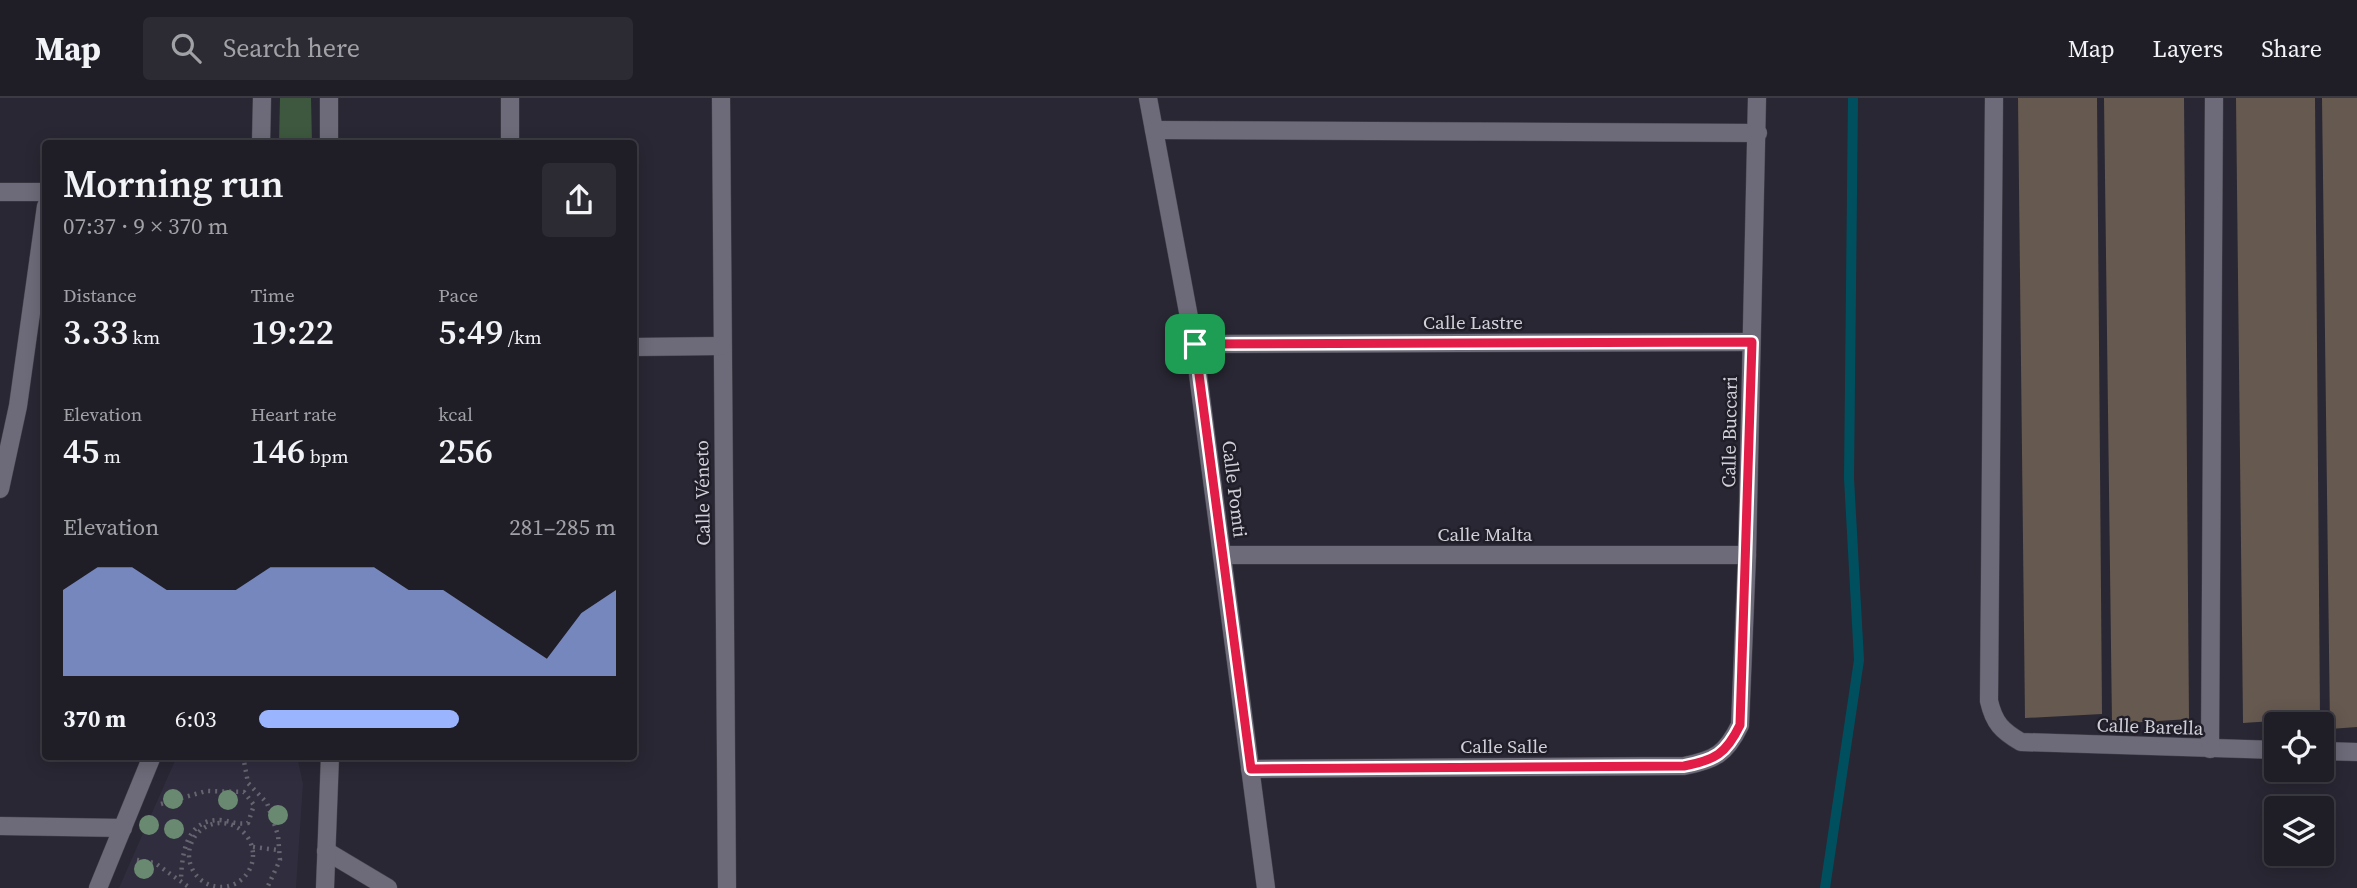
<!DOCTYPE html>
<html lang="en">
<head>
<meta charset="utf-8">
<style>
  :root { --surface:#1f1d26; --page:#2c2a32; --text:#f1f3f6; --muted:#a1a2a7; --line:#3c3b43; --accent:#9ab5fd }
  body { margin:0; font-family:"Source Serif 4",serif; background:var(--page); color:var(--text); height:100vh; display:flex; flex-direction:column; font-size:26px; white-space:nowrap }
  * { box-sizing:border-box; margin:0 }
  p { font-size:23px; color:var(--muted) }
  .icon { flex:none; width:38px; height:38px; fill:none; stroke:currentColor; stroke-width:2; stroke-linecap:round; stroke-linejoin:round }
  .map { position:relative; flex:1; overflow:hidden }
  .sheet { position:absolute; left:42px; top:42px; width:595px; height:620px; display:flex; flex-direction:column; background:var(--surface); border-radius:7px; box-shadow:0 4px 18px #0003,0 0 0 2px var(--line) }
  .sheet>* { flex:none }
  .fabs { position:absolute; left:2264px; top:614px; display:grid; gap:14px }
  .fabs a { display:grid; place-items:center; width:70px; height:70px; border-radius:7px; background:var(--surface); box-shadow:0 4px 18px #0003,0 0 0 2px var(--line); font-size:35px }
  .pin { position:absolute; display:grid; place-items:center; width:60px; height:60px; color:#fff; margin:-30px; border-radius:14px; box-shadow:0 4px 10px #0006 }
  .round { display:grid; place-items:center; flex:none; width:74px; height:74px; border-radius:7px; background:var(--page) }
  .summary { display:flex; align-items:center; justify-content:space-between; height:119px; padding:0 21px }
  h1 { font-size:38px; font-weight:600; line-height:52px }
  .stats { display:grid; grid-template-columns:repeat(3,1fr); gap:10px; height:119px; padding:7px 21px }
  .stats div { display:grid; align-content:center }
  .stats b { font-size:35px; font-weight:600 }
  .stats small { font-size:19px; font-weight:400 }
  .stats p { font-size:19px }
  .chart { height:196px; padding:14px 21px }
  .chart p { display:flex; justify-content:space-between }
  .chart svg { width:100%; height:126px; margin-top:7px; fill:var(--accent); opacity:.7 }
  ul { padding:0 21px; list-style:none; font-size:23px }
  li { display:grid; grid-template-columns:112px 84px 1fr; align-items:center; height:52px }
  li i { height:18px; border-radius:9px; background:var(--accent) }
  header { display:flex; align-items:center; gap:42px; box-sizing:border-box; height:98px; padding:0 35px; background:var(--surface); border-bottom:2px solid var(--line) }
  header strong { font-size:33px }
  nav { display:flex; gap:38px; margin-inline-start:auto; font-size:24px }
  .search { width:490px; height:63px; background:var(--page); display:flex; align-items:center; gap:18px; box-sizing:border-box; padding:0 24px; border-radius:7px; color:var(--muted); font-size:26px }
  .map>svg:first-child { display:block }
  .built { fill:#302d3f }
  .green { fill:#3d583f }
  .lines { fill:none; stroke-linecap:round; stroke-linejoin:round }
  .stream { stroke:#004f5f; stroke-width:10 }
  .building { fill:#665950 }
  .street-casing { stroke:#44424c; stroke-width:19 }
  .secondary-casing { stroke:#44424c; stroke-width:19 }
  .path { stroke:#66646f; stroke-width:4.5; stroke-dasharray:2 5; stroke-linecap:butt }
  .street { stroke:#6d6b79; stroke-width:18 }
  .secondary { stroke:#6d6b79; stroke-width:18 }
  .tree { fill:#698a70 }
  .route-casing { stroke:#fff; stroke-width:14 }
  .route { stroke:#e11d48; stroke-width:9 }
  .labels { text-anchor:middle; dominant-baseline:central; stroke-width:5; stroke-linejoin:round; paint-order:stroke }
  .street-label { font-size:19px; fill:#d1d0d8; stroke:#201e29 }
</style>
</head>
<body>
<header>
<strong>Map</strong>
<div class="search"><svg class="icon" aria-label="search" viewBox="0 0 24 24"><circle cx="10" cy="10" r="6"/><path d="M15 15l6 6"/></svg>Search here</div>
<nav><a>Map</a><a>Layers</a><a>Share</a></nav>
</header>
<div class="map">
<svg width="2357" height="790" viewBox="0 0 2357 790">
  <rect width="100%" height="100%" fill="#292733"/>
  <polygon class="built" points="177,658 297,658 303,686 296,790 119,790"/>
  <polygon class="green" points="280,0 311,0 312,45 279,45"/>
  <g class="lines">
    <polyline class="stream" points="1825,790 1859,562 1849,380 1853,0"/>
  </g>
  <g class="building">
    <polygon points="2018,0 2097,0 2102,616 2025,620"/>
    <polygon points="2104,0 2184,0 2189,621 2112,626"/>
    <polygon points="2236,0 2315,0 2320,620 2243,625"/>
    <polygon points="2322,0 2357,0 2357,629 2330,631"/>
  </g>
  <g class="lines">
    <g class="street-casing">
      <g id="street">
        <polyline points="721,0 727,790"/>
        <polyline points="1148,0 1194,246 1266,790"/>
        <path d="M1994,0L1989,603C1994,625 2002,633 2021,644L2277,652"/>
        <polyline points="1154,32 1758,35"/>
        <polyline points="510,46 510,0"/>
        <polyline points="0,94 46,94"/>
        <polyline points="1194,246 1751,244"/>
        <polyline points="634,249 721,248"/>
        <polyline points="0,391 18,308 46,108"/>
        <polyline points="1222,457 1747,457"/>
        <polyline points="2210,651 2214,0"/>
        <polyline points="2322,653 2357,654"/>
        <path d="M1250,671L1684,668C1715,662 1726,656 1740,627L1747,457L1757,0"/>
        <polyline points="0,728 123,730"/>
      </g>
    </g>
    <g class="secondary-casing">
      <g id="secondary">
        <polyline points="329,0 329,46"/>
        <polyline points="261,46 262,0"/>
        <polyline points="326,753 388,790"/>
        <polyline points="98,790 152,658"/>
        <polyline points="325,790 330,658"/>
      </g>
    </g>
    <g class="path">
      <polyline points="243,658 248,685 267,705 278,737 280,762 267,790"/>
      <path d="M161,706L206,693L244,694L254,707L248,725C238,727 230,723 220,722C186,721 182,756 181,781"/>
      <circle cx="221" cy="757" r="32"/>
      <polyline points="253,749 278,752"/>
      <polyline points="137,762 155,765 190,790"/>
    </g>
    <use href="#street" class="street"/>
    <use href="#secondary" class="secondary"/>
  </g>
  <g class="tree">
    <circle cx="173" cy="701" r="10"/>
    <circle cx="228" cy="702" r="10"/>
    <circle cx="278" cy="717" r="10"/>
    <circle cx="149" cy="727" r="10"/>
    <circle cx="174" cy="731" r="10"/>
    <circle cx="144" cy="771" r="10"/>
  </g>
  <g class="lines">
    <g class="route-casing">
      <path id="route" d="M1752,244L1740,627C1726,656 1715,662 1684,668L1251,671L1195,246Z"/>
    </g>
    <use href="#route" class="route"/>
  </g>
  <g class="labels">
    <g class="street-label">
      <text x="1473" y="224">Calle Lastre</text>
      <text transform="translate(1729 334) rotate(-89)">Calle Buccari</text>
      <text transform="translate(1235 391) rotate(83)">Calle Pomti</text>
      <text transform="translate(702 395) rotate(-91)">Calle Véneto</text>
      <text x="1485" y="436">Calle Malta</text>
      <text transform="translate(2150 628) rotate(2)">Calle Barella</text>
      <text x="1504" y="648">Calle Salle</text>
    </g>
  </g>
</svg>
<div class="fabs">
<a><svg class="icon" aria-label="locate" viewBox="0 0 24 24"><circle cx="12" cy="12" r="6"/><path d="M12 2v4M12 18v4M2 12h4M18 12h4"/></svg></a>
<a><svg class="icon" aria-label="layers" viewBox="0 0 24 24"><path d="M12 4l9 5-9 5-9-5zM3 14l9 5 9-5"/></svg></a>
</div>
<div class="pin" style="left:1195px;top:246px;background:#1e9e55"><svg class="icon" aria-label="arrive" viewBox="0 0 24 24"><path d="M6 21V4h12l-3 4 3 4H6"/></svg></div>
<section class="sheet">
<div class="summary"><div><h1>Morning run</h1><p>07:37 · 9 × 370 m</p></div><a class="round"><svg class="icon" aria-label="share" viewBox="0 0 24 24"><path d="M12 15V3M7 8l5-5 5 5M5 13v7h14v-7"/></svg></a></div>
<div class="stats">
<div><p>Distance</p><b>3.33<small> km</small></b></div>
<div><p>Time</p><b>19:22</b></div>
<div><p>Pace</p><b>5:49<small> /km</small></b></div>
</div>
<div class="stats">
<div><p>Elevation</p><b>45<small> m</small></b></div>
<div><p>Heart rate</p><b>146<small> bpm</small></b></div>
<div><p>kcal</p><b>256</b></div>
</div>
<div class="chart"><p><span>Elevation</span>281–285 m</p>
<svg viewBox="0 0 160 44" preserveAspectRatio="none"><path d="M0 44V14L10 6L20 6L30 14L40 14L50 14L60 6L70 6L80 6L90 6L100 14L110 14L120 22L130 30L140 38L150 22L160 14V44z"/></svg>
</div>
<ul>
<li><b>370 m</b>6:03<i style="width:56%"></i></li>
</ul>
</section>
</div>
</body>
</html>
